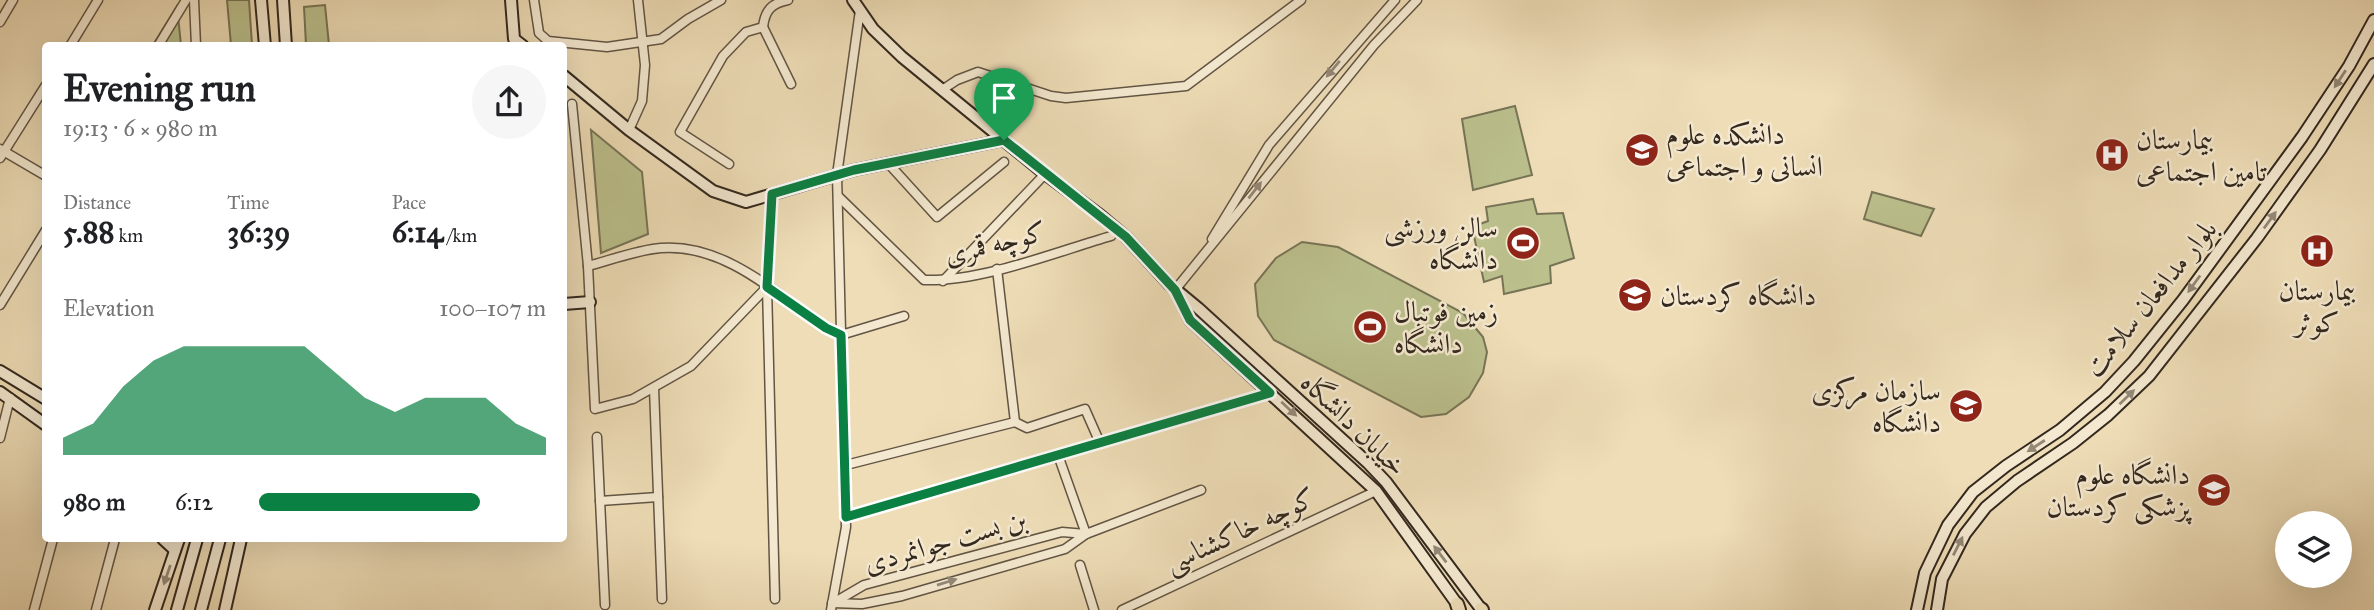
<!DOCTYPE html>
<html lang="en">
<head>
<meta charset="utf-8">
<style>
  :root { --surface:#fff; --page:#f6f6f6; --text:#202124; --muted:#757577; --accent:#0b8043 }
  body { margin:0; font-family:"IM FELL Great Primer",Amiri,serif; background:var(--page); color:var(--text); height:100vh; display:flex; flex-direction:column; font-size:26px; white-space:nowrap }
  * { box-sizing:border-box; margin:0 }
  p { font-size:23px; color:var(--muted) }
  .icon { flex:none; width:38px; height:38px; fill:none; stroke:currentColor; stroke-width:2; stroke-linecap:round; stroke-linejoin:round }
  .map { position:relative; flex:1; overflow:hidden }
  .panel { position:absolute; left:42px; top:42px; width:525px; height:500px; display:flex; flex-direction:column; background:var(--surface); border-radius:7px; box-shadow:0 7px 28px #0002 }
  .panel>* { flex:none }
  .buttons { position:absolute; left:2275px; top:511px; display:grid; gap:14px }
  .buttons a { display:grid; place-items:center; width:77px; height:77px; border-radius:50%; background:var(--surface); box-shadow:0 7px 28px #0002; font-size:35px }
  .pin { position:absolute; display:grid; place-items:center; width:60px; height:60px; color:#fff; margin:-72px -30px; border-radius:50% 50% 50% 0; rotate:-45deg; box-shadow:0 0 7px #0007 }
  .pin .icon { rotate:45deg }
  .round { display:grid; place-items:center; flex:none; width:74px; height:74px; border-radius:37px; background:var(--page) }
  .summary { display:flex; align-items:center; justify-content:space-between; height:119px; padding:0 21px }
  h1 { font-size:38px; font-weight:700; line-height:52px }
  .metrics { display:grid; grid-template-columns:repeat(3,1fr); gap:10px; height:119px; padding:7px 21px }
  .metrics div { display:grid; align-content:center }
  .metrics b { font-size:30px; font-weight:700 }
  .metrics small { font-size:19px; font-weight:400 }
  .metrics p { font-size:19px }
  .chart { height:196px; padding:14px 21px }
  .chart p { display:flex; justify-content:space-between }
  .chart svg { width:100%; height:126px; margin-top:7px; fill:var(--accent); opacity:.7 }
  ul { padding:0 21px; list-style:none; font-size:23px }
  li { display:grid; grid-template-columns:112px 84px 1fr; align-items:center; height:52px }
  li i { height:18px; border-radius:9px; background:var(--accent) }
  .map>svg:first-child { display:block }
  .green { fill:#bbc08d; stroke:#777456; stroke-width:2 }
  .lines { fill:none; stroke-linecap:round; stroke-linejoin:round }
  .street-casing { stroke:#625544; stroke-width:11 }
  .secondary-casing { stroke:#33281e; stroke-width:14 }
  .primary-casing { stroke:#33281e; stroke-width:16 }
  .street { stroke:#f4e9d0; stroke-width:8 }
  .secondary { stroke:#f4e9d0; stroke-width:10 }
  .primary { stroke:#eeddb7; stroke-width:12 }
  .oneway { fill:#948877 }
  .route-casing { stroke:#fff; stroke-width:14 }
  .route { stroke:#0b8043; stroke-width:9 }
  .labels { text-anchor:middle; dominant-baseline:central; stroke-width:5; stroke-linejoin:round; paint-order:stroke }
  .poi-label { font-size:28px; fill:#33281e; stroke:#f4e9d0; text-anchor:start }
  .street-label { font-size:28px; fill:#33281e; stroke:#f4e9d0 }
</style>
</head>
<body>
<div class="map">
<svg width="2374" height="610" viewBox="0 0 2374 610">
  <rect width="100%" height="100%" fill="#eeddb7"/>
  <filter id="stains"><feTurbulence type="fractalNoise" baseFrequency=".00286" numOctaves="4"/><feColorMatrix values="0 0 0 0 .2 0 0 0 0 .09 0 0 0 0 .02 0 0 0 .5 -.17"/></filter>
  <radialGradient id="worn" r=".72"><stop offset=".6" stop-color="#630" stop-opacity="0"/><stop offset="1" stop-color="#630" stop-opacity=".3"/></radialGradient>
  <g class="green">
    <polygon points="227,0 249,0 252,45 231,45"/>
    <polygon points="325,5 329,45 306,45 304,7"/>
    <polygon points="177,6 181,45 153,45"/>
    <polygon points="1515,106 1532,175 1473,190 1462,119"/>
    <polygon points="591,130 642,172 648,234 601,253"/>
    <polygon points="1872,192 1934,209 1921,236 1864,219"/>
    <polygon points="1533,199 1537,214 1563,213 1574,258 1550,266 1551,283 1504,294 1502,276 1484,282 1472,227 1488,221 1486,207"/>
    <polygon points="1302,242 1338,247 1463,313 1483,337 1487,352 1483,373 1469,397 1446,414 1421,417 1274,340 1258,316 1255,284 1276,258"/>
  </g>
  <g class="lines">
    <g class="street-casing">
      <g id="street">
        <polyline points="194,0 196,46"/>
        <polyline points="534,0 539,33 548,41 607,47 661,39 688,19 721,0"/>
        <polyline points="0,22 13,0"/>
        <polyline points="763,27 791,84"/>
        <path d="M763,27C765,10 772,3 788,0"/>
        <polyline points="70,46 98,0"/>
        <polyline points="158,46 186,0"/>
        <polyline points="942,90 957,80 978,72 1051,96 1066,98 1186,86 1301,0"/>
        <polyline points="572,104 588,266 595,409 633,399 691,366 767,287 775,599"/>
        <polyline points="629,130 642,101 645,65 638,0"/>
        <polyline points="0,149 46,176"/>
        <polyline points="0,158 46,85"/>
        <polyline points="888,163 937,217 1004,162"/>
        <polyline points="729,164 680,132 723,56 746,32 763,27"/>
        <path d="M839,197L924,280C981,282 1056,252 1111,236"/>
        <polyline points="1212,239 1269,145 1395,0"/>
        <path d="M588,266C611,260 637,250 661,248C724,243 777,294 826,328L841,335"/>
        <polyline points="943,281 1045,174"/>
        <polyline points="767,287 772,194"/>
        <polyline points="1175,290 1374,45 1417,0"/>
        <polyline points="0,305 46,230"/>
        <polyline points="841,335 904,316"/>
        <polyline points="654,388 662,599"/>
        <polyline points="1015,422 1027,428 1085,409 1100,443"/>
        <polyline points="597,437 605,605"/>
        <polyline points="0,438 10,398"/>
        <polyline points="1058,455 1086,534"/>
        <polyline points="846,465 1015,422 997,269"/>
        <polyline points="600,501 658,497"/>
        <polyline points="846,517 1270,393"/>
        <polyline points="1080,565 1094,610"/>
        <polyline points="835,602 864,585 1062,532 1086,534"/>
        <polyline points="832,603 862,604 902,596 1065,549 1086,534 1201,490"/>
        <polyline points="34,610 53,539"/>
        <polyline points="96,610 115,539"/>
        <polyline points="831,610 846,527 837,175 860,10"/>
        <polyline points="1122,610 1376,491"/>
      </g>
    </g>
    <g class="secondary-casing">
      <g id="secondary">
        <polyline points="261,0 265,46"/>
        <polyline points="283,0 286,46"/>
        <polyline points="511,0 514,39 523,46"/>
        <polyline points="853,0 873,29 902,57 1045,174 1100,215 1126,237 1169,284 1198,308 1368,463 1386,482 1481,609"/>
        <polyline points="564,76 629,130 713,191 746,202 854,170 1004,140"/>
        <polyline points="1177,293 1190,320 1376,491 1457,604"/>
        <polyline points="564,304 590,302"/>
        <polyline points="0,371 46,399"/>
        <polyline points="0,392 46,425"/>
        <polyline points="163,539 175,550"/>
        <polyline points="155,610 179,539"/>
        <polyline points="177,610 197,539"/>
        <polyline points="201,610 220,539"/>
        <polyline points="225,610 241,539"/>
        <polyline points="1917,610 1925,573 1948,525 1973,492 2006,466 2060,430 2105,392 2134,361 2183,300 2302,137 2349,66 2374,20"/>
        <polyline points="1937,610 1942,579 1965,534 1986,507 2017,481 2073,443 2108,415 2149,376 2257,238 2320,150 2374,64"/>
      </g>
    </g>
    <g class="primary-casing">
      <g id="primary">
        <polyline points="1457,604 1459,610"/>
        <polyline points="1481,609 1482,610"/>
      </g>
    </g>
    <use href="#street" class="street"/>
    <use href="#secondary" class="secondary"/>
    <use href="#primary" class="primary"/>
  </g>
  <defs><path id="oneway-solid" d="M-6-.8H1V-3.2L6.5 0L1 3.2V.8H-6Z" transform="scale(1.75)"/></defs>
  <g class="oneway">
    <use href="#oneway-solid" transform="translate(1333 69) rotate(130)"/>
    <use href="#oneway-solid" transform="translate(2340 79) rotate(123)"/>
    <use href="#oneway-solid" transform="translate(1255 190) rotate(-52)"/>
    <use href="#oneway-solid" transform="translate(2270 220) rotate(-54)"/>
    <use href="#oneway-solid" transform="translate(2194 284) rotate(126)"/>
    <use href="#oneway-solid" transform="translate(2127 397) rotate(-44)"/>
    <use href="#oneway-solid" transform="translate(1289 409) rotate(43)"/>
    <use href="#oneway-solid" transform="translate(2036 446) rotate(147)"/>
    <use href="#oneway-solid" transform="translate(1958 546) rotate(-63)"/>
    <use href="#oneway-solid" transform="translate(1440 554) rotate(-127)"/>
    <use href="#oneway-solid" transform="translate(167 575) rotate(109)"/>
    <use href="#oneway-solid" transform="translate(947 582) rotate(-17)"/>
  </g>
  <g class="lines">
    <g class="route-casing">
      <polygon id="route" points="1004,140 1126,237 1175,290 1190,320 1270,393 846,517 841,335 826,328 767,287 772,194 854,170"/>
    </g>
    <use href="#route" class="route"/>
  </g>
  <defs>
    <g id="university-disc" transform="scale(1.75)"><circle r="9.5" fill="#8f2418" stroke="#f4e9d0"/><path d="M0-5L7-2L0 1L-7-2ZM-4 1L0 2.5L4 1V4Q0 6-4 4Z" fill="#fff"/></g>
    <g id="hospital-disc" transform="scale(1.75)"><circle r="9.5" fill="#8f2418" stroke="#f4e9d0"/><path d="M-5-5h3v3.5h4V-5h3V5h-3V1.5h-4V5h-3Z" fill="#fff"/></g>
    <g id="stadium-disc" transform="scale(1.75)"><circle r="9.5" fill="#8f2418" stroke="#f4e9d0"/><path d="M0-5a6.5 5 0 1 0 0 10a6.5 5 0 1 0 0-10ZM-3.5-1.8h7v3.6h-7Z" fill="#fff"/></g>
  </defs>
  <g fill-rule="evenodd">
    <use href="#university-disc" x="1642" y="150"/>
    <use href="#hospital-disc" x="2112" y="155"/>
    <use href="#stadium-disc" x="1523" y="243"/>
    <use href="#hospital-disc" x="2317" y="251"/>
    <use href="#university-disc" x="1635" y="295"/>
    <use href="#stadium-disc" x="1370" y="327"/>
    <use href="#university-disc" x="1966" y="406"/>
    <use href="#university-disc" x="2214" y="490"/>
  </g>
  <g class="labels">
    <g class="poi-label">
      <text x="1666" y="134">دانشکده علوم<tspan x="1666" dy="32">انسانی و اجتماعی</tspan></text>
      <text x="2136" y="139">بیمارستان<tspan x="2136" dy="32">تامین اجتماعی</tspan></text>
      <text x="1498" y="227" text-anchor="end">سالن ورزشی<tspan x="1498" dy="32">دانشگاه</tspan></text>
      <text x="2317" y="290" text-anchor="middle">بیمارستان<tspan x="2317" dy="32">کوثر</tspan></text>
      <text x="1660" y="295">دانشگاه کردستان</text>
      <text x="1394" y="311">زمین فوتبال<tspan x="1394" dy="32">دانشگاه</tspan></text>
      <text x="1941" y="390" text-anchor="end">سازمان مرکزی<tspan x="1941" dy="32">دانشگاه</tspan></text>
      <text x="2190" y="474" text-anchor="end">دانشگاه علوم<tspan x="2190" dy="32">پزشکی کردستان</tspan></text>
    </g>
    <g class="street-label">
      <text transform="translate(995 243) rotate(-14)">کوچه قمری</text>
      <text transform="translate(2150 298) rotate(-51)">بلوار مدافعان سلامت</text>
      <text transform="translate(1354 424) rotate(44)">خیابان دانشگاه</text>
      <text transform="translate(1240 530) rotate(-25)">کوچه خاکشناسی</text>
      <text transform="translate(945 541) rotate(-16)">بن بست جوانمردی</text>
    </g>
  </g>
  <rect width="100%" height="100%" filter="url(#stains)"/>
  <rect width="100%" height="100%" fill="url(#worn)"/>
</svg>
<div class="buttons">
<a><svg class="icon" aria-label="layers" viewBox="0 0 24 24"><path d="M12 4l9 5-9 5-9-5zM3 14l9 5 9-5"/></svg></a>
</div>
<div class="pin" style="left:1004px;top:140px;background:#1e9e55"><svg class="icon" aria-label="arrive" viewBox="0 0 24 24"><path d="M6 21V4h12l-3 4 3 4H6"/></svg></div>
<section class="panel">
<div class="summary"><div><h1>Evening run</h1><p>19:13 · 6 × 980 m</p></div><a class="round"><svg class="icon" aria-label="share" viewBox="0 0 24 24"><path d="M12 15V3M7 8l5-5 5 5M5 13v7h14v-7"/></svg></a></div>
<div class="metrics">
<div><p>Distance</p><b>5.88<small> km</small></b></div>
<div><p>Time</p><b>36:39</b></div>
<div><p>Pace</p><b>6:14<small> /km</small></b></div>
</div>
<div class="chart"><p><span>Elevation</span>100–107 m</p>
<svg viewBox="0 0 160 44" preserveAspectRatio="none"><path d="M0 44V38L10 33L20 20L30 11L40 6L50 6L60 6L70 6L80 6L90 15L100 24L110 29L120 24L130 24L140 24L150 33L160 38V44z"/></svg>
</div>
<ul>
<li><b>980 m</b>6:12<i style="width:77%"></i></li>
</ul>
</section>
</div>
</body>
</html>
